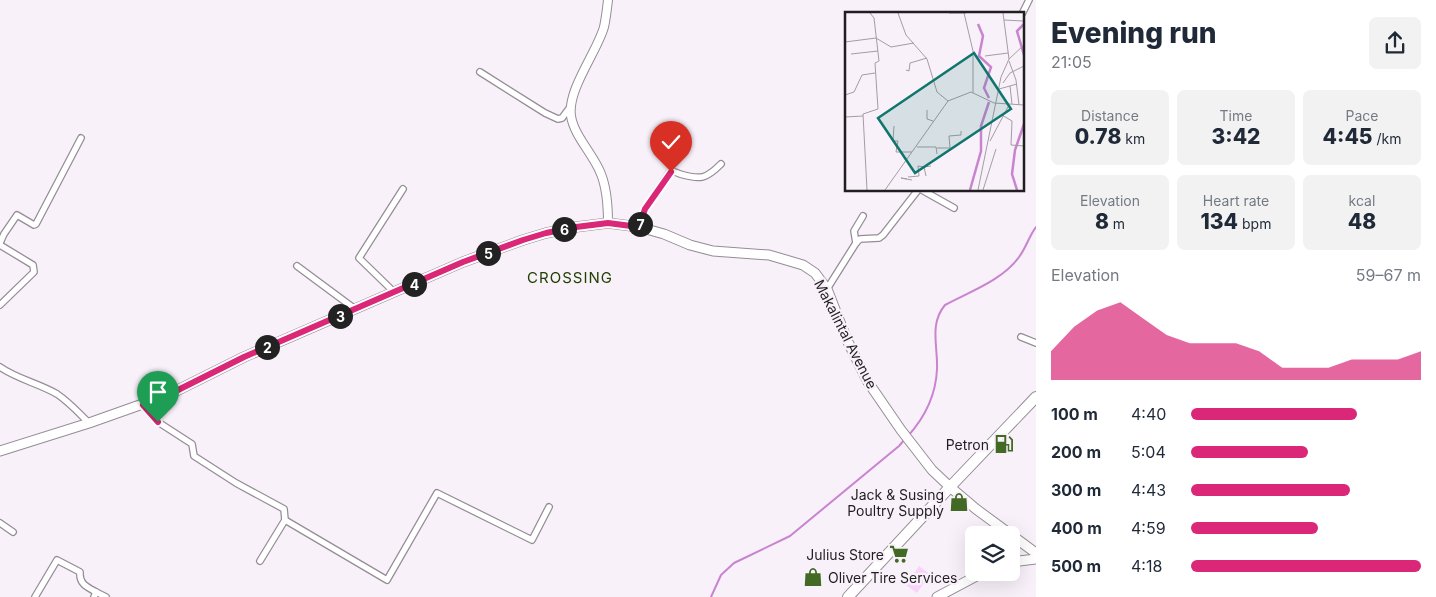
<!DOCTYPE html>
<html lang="en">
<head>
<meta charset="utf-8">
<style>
  :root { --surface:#fff; --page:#f2f2f3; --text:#1f2937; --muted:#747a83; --accent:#db2777 }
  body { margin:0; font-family:Inter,sans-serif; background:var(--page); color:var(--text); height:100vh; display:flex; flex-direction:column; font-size:19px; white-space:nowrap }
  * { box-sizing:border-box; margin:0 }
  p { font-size:16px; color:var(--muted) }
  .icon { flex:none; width:28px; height:28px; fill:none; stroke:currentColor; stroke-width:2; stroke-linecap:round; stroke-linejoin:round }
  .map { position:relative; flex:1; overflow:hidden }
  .side { display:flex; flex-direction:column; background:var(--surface); width:400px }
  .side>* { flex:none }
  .controls { position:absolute; left:965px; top:526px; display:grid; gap:10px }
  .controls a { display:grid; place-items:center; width:55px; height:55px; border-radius:8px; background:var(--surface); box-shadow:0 5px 20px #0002; font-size:25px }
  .pin { position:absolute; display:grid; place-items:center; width:42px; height:42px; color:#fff; margin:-51px -21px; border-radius:50% 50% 50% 0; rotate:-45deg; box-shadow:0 0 5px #0007 }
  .pin .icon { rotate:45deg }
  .km { position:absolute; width:25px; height:25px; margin:-12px; border-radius:50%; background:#222; color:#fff; font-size:14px; line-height:25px; text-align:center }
  .round { display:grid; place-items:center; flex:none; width:52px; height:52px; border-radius:8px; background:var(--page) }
  .summary { display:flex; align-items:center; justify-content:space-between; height:85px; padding:0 15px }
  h1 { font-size:28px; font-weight:800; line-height:38px }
  .metrics { display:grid; grid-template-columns:repeat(3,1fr); gap:8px; height:85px; padding:5px 15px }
  .metrics div { display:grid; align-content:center; border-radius:8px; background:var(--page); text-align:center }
  .metrics b { font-size:21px; font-weight:800 }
  .metrics small { font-size:14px; font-weight:400 }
  .metrics p { font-size:14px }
  .chart { height:140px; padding:10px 15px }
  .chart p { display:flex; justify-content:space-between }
  .chart svg { width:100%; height:90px; margin-top:5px; fill:var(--accent); opacity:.7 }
  ul { padding:0 15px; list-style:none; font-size:16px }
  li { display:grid; grid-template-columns:80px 60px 1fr; align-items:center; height:38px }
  li i { height:12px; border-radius:6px; background:var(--accent) }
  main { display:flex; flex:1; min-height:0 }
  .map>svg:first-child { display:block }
  .grass { fill:#f8d4fb }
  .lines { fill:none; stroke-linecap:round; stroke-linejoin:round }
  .stream { stroke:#c884cf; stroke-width:2 }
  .minor-casing { stroke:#958d95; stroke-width:8 }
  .tertiary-casing { stroke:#958d95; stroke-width:10 }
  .secondary-casing { stroke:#958d95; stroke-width:11 }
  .trunk-casing { stroke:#958d95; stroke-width:12 }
  .minor { stroke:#fff; stroke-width:5.5 }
  .tertiary { stroke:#fff; stroke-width:8 }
  .secondary { stroke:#fff; stroke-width:9 }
  .trunk { stroke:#fff; stroke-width:10 }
  .route-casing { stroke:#fff; stroke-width:10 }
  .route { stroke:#db2777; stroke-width:6 }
  .labels { text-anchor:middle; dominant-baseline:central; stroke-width:4.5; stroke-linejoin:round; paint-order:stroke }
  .street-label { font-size:14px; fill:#211e21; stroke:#f9f1fa }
  .poi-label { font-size:14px; fill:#211e21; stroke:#f9f1fa; text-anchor:end }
  .neighbourhood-label { font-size:15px; letter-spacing:1px; fill:#204200; stroke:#f9f1fa }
  .inset-river { fill:none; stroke:#c884cf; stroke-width:2.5 }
  .inset-road { fill:none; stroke:#a39da3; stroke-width:1 }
  .view { fill:#0f766e; fill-opacity:0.15; stroke:#0f766e; stroke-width:2.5 }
  .inset-edge { fill:none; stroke:#211e21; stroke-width:2.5 }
</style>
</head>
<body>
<main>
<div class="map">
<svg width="1036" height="597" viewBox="0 0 1036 597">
  <rect width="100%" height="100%" fill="#f9f1fa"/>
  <polygon class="grass" points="919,566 930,574 917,593 906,585"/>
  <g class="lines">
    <g class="stream">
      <path d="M908,436C925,417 936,394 937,369C938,346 929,324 945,305C969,292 1003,280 1019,257C1026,248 1029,236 1036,227"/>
      <polyline points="711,597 721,575 734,563 790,536 899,446 905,439"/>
    </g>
    <g class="minor-casing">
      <g id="minor">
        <polyline points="1022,14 1029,0"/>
        <polyline points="480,72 545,113 558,119 562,118 571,106"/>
        <polyline points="922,190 954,208"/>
        <path d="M639,227L645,209L669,173C673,171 676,172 680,174C701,180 706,179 721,164"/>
        <polyline points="0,243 4,234 17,215 34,225 36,224 81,138"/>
        <polyline points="856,243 854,231 863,216"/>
        <polyline points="0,245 33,265 34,272 0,305"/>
        <polyline points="297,266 355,309"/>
        <polyline points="827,289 856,243 860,239 879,238 883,235 918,190"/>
        <polyline points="394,292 359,258 403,189"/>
        <polyline points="1021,337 1036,343"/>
        <path d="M0,367C17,379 38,383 57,394C69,402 79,413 89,423"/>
        <polyline points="143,405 158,422 192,444 194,456 236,483 284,509 285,520 260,561"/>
        <polyline points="285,520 387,580 437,493 532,540 549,507"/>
        <polyline points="0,523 13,532"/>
        <path d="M35,597L57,560L80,572C79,584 87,587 96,592"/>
        <polyline points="94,597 96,592 106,597"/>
      </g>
    </g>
    <g class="tertiary-casing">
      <path id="tertiary" d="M608,0C607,9 606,18 604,27C597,52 567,90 571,116C574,136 594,155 601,174C607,189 608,206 608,223"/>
    </g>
    <g class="secondary-casing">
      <g id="secondary">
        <polyline points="0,451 89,423 168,395 244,357 463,262 523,240 546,233 576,227 608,223 639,227 664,234 690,245 713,251 769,255 803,265 815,273 827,289 847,340 868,382 901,430 932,470 950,487 976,509 1036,553"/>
        <polyline points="1011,562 1036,559"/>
        <polyline points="937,597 984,572"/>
      </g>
    </g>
    <g class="trunk-casing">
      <polyline id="trunk" points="848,597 950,487 1036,397"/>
    </g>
    <use href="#minor" class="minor"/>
    <use href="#tertiary" class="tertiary"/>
    <use href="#secondary" class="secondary"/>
    <use href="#trunk" class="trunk"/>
  </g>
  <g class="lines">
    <g class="route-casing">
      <polyline id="route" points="158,422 143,405 168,395 244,357 463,262 523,240 546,233 576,227 608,223 639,227 645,209 671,172"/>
    </g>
    <use href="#route" class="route"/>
  </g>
  <defs>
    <g id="fuel-bare" transform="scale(1.5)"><path d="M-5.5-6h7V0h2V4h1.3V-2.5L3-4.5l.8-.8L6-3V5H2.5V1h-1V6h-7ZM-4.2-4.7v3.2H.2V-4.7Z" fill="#426a25" stroke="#f9f1fa" stroke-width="2.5" paint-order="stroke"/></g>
    <g id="shop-bare" transform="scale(1.5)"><path d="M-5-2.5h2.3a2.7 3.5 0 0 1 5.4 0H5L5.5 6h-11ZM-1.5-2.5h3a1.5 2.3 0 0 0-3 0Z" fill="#426a25" stroke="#f9f1fa" stroke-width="2.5" paint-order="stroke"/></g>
    <g id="supermarket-bare" transform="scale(1.5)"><path d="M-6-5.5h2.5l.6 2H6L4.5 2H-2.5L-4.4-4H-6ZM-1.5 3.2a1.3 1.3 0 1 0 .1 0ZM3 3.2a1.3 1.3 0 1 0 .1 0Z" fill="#426a25" stroke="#f9f1fa" stroke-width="2.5" paint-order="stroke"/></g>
  </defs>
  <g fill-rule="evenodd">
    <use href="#fuel-bare" x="1004" y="444"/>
    <use href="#shop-bare" x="959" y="502"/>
    <use href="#supermarket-bare" x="899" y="554"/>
    <use href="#shop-bare" x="813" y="577"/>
  </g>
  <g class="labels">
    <g class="street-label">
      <text transform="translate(846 334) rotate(63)">Makalintal Avenue</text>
    </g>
    <g class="poi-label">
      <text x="989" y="444">Petron</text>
      <text x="944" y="494">Jack &amp; Susing<tspan x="944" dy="16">Poultry Supply</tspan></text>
      <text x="884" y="554">Julius Store</text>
      <text x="828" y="577" text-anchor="start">Oliver Tire Services</text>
    </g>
    <g class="neighbourhood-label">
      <text x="570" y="277">CROSSING</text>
    </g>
  </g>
  <g transform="translate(845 12)">
    <rect width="179" height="179" fill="#f9f1fa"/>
    <path class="inset-river" d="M133,12L138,24L134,44L146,55L139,76L144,86M179,12L172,19L179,43M125,178L136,139V114L144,90M172,178L167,162L170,138L179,112"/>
    <path class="inset-road" d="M53,1L61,23L82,47L92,80L103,89M104,1H121M119,1L128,39V81M158,1L164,47M159,8L178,9M0,30L31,26L46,35L69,31M6,42L33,39M140,44L163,41M164,49L171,68L174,93M61,58L64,59L65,51L82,46M158,71L165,61L179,54M165,74L167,92M154,77L172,72M0,83L9,80L17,63L30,61M82,98V107L88,109M157,103L167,109L166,133L179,134M0,105L18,104M49,114L48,129H53L51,140H67M145,129L164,93M72,135H91L92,142M92,136H105L104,124L116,123V119M81,164L79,155L86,154M63,165L74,164L73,154L79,155M62,167L56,166L67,168M22,178L18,102L33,97L30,51L34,49L29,6L25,1M40,178L103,89L126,80L149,91L179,93M133,178L156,65L164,47L179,33M138,178L151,137"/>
    <path class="view" d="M129,41L166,97L70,161L33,106Z"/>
    <rect width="179" height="179" class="inset-edge"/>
  </g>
</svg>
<div class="controls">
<a><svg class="icon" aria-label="layers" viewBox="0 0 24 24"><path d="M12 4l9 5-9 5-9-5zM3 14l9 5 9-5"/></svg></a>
</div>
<div class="pin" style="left:158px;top:422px;background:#1e9e55"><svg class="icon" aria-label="arrive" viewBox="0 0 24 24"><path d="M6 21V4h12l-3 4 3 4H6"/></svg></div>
<div class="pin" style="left:671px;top:172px;background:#d93025"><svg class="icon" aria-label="check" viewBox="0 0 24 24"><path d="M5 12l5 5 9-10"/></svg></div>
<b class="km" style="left:267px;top:347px">2</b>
<b class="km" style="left:340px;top:316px">3</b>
<b class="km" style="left:414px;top:284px">4</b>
<b class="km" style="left:488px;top:253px">5</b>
<b class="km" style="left:564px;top:229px">6</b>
<b class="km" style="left:640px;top:224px">7</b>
</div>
<section class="side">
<div class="summary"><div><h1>Evening run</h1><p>21:05</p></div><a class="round"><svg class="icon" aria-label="share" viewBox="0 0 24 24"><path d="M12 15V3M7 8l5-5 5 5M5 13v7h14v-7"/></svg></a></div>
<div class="metrics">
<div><p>Distance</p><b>0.78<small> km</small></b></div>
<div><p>Time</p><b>3:42</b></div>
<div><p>Pace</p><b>4:45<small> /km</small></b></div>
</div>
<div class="metrics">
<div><p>Elevation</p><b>8<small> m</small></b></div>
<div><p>Heart rate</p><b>134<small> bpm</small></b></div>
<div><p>kcal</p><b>48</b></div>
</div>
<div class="chart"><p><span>Elevation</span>59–67 m</p>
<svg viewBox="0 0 160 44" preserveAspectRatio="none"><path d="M0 44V30L10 18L20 10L30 6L40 14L50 22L60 26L70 26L80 26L90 30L100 38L110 38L120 38L130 34L140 34L150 34L160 30V44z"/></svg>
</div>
<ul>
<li><b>100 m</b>4:40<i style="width:72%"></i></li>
<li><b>200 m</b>5:04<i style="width:51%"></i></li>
<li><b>300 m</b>4:43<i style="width:69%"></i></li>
<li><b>400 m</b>4:59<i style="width:55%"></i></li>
<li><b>500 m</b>4:18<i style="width:100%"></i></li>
</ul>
</section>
</main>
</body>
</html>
